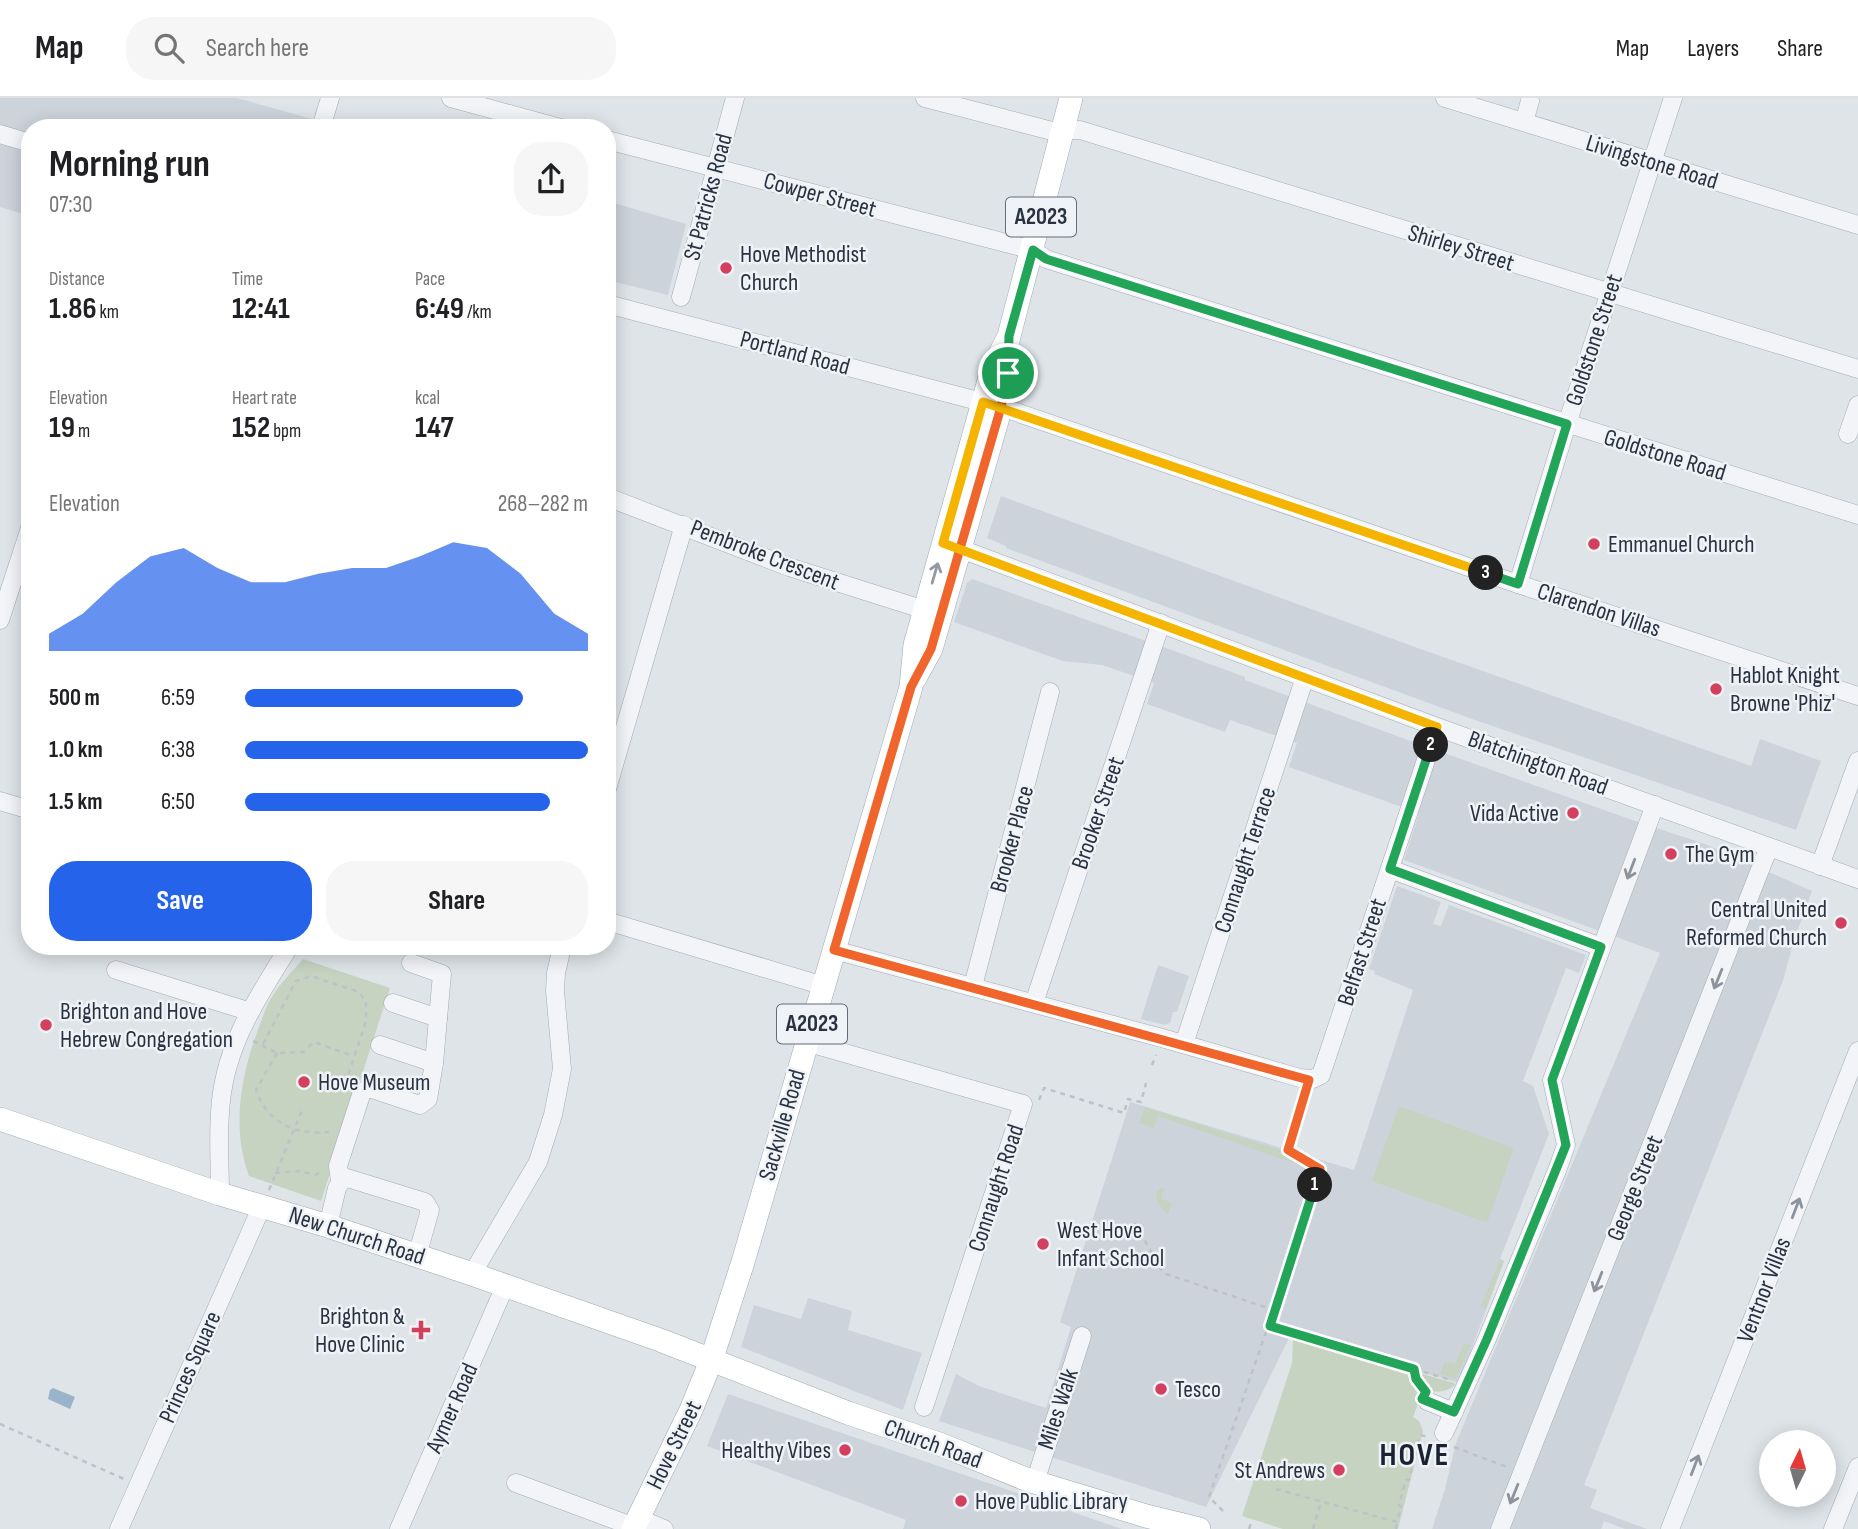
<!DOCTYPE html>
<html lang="en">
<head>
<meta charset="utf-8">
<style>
  :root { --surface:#fff; --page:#f6f6f6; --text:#202124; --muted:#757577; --line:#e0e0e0; --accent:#2563eb }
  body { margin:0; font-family:"Sofia Sans Condensed",sans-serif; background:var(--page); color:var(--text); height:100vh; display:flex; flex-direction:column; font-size:26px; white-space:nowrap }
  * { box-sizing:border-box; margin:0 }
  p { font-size:23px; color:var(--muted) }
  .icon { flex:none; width:38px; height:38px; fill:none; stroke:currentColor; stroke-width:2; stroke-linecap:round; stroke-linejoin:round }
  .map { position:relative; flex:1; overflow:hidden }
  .side { position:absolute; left:21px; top:21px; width:595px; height:836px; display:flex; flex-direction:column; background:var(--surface); border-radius:28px; box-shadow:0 4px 18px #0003 }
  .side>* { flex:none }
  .needle { width:46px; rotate:5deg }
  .buttons { position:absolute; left:1759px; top:1332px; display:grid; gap:14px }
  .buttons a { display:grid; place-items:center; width:77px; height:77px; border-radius:50%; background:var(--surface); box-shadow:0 4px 18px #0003; font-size:35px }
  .pin { position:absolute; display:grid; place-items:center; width:60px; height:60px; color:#fff; margin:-30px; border:4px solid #fff; border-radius:50%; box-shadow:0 2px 7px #0007 }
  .km { position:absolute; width:35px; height:35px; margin:-18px; border-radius:50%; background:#222; color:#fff; font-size:19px; line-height:35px; text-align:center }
  .round { display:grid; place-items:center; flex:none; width:74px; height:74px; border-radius:28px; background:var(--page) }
  .summary { display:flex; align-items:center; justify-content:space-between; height:119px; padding:0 28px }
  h1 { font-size:38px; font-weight:700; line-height:52px }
  .metrics { display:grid; grid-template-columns:repeat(3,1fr); gap:10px; height:119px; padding:7px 28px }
  .metrics div { display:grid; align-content:center }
  .metrics b { font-size:30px; font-weight:700 }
  .metrics small { font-size:19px; font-weight:400 }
  .metrics p { font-size:19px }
  .chart { height:196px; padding:14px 28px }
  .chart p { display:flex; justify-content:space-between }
  .chart svg { width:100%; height:126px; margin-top:7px; fill:var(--accent); opacity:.7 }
  .action { display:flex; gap:14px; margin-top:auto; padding:14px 28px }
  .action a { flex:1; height:80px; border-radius:28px; background:var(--accent); color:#fff; font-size:28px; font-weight:700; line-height:80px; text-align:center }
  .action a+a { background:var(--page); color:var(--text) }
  ul { padding:0 28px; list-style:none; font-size:23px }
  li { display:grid; grid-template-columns:112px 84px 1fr; align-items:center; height:52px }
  li i { height:18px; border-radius:9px; background:var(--accent) }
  header { display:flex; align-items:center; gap:42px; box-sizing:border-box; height:98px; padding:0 35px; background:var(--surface); border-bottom:2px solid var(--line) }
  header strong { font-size:33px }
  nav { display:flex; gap:38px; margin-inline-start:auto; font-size:24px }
  .search { width:490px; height:63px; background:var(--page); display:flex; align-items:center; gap:18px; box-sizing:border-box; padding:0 24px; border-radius:28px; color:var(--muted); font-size:26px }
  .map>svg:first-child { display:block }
  .built { fill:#cdd3db }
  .green { fill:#c6d3c0 }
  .water { fill:#99b3ca }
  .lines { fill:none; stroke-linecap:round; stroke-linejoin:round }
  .minor-casing { stroke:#a4abb3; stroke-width:19 }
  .major-casing { stroke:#9ea8b5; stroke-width:24 }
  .path { stroke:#bdc2c8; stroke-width:2.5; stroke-dasharray:5 5; stroke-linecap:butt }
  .minor { stroke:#f2f4f7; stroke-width:18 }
  .major { stroke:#fff; stroke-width:23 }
  .oneway { stroke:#9498a0 }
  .oneway2 { stroke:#8d939c }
  .split-1-casing { stroke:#fff; stroke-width:14 }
  .split-2-casing { stroke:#fff; stroke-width:14 }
  .split-3-casing { stroke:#fff; stroke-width:14 }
  .split-4-casing { stroke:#fff; stroke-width:14 }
  .split-1 { stroke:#f0652b; stroke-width:9 }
  .split-2 { stroke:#22a559; stroke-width:9 }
  .split-3 { stroke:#f5b400; stroke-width:9 }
  .split-4 { stroke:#22a559; stroke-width:9 }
  .poi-dot { fill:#d2405d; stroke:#eff2f6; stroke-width:2.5 }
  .labels { text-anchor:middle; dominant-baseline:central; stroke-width:5; stroke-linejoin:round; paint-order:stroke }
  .shield { fill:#eff2f6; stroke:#646c77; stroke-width:2 }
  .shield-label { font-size:23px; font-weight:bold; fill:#283241 }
  .street-label { font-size:24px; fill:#283241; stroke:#eff2f6 }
  .poi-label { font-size:24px; fill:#283241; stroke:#eff2f6; text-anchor:start }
  .district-label { font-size:32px; font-weight:bold; letter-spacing:2px; fill:#1a2331; stroke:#eff2f6 }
</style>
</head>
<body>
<header>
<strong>Map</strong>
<div class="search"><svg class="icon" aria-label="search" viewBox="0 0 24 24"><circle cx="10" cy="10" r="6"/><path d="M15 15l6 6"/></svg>Search here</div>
<nav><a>Map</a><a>Layers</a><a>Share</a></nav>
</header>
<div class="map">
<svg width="1858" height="1431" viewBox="0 0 1858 1431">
  <rect width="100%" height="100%" fill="#dfe4e9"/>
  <g class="built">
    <polygon points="0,0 237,0 344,30 30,30 30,118 0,109"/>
    <polygon points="607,103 686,126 668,197 607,182"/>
    <polygon points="1001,398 1415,549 1751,668 1760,641 1821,663 1796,732 1475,622 1006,450 1006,448 987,440"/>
    <polygon points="972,481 1180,555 1245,579 1245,582 1416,645 1638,724 1705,746 1812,793 1793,845 1784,880 1584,1387 1597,1392 1590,1410 1647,1431 1625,1431 1604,1423 1601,1431 1432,1431 1445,1391 1456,1345 1660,855 1404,762 1419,715 1289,669 1297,645 1230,622 1225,634 1147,606 1154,585 1102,567 1063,563 954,524 967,485"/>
    <polygon points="1397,788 1441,804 1433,826 1441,828 1449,807 1586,857 1579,875 1566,870 1523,983 1533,988 1549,1036 1500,1161 1504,1163 1459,1285 1291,1236 1206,1409 939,1323 956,1276 979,1288 1046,1310 1071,1229 1060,1224 1130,1004 1354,1072 1413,892 1374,876 1375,873 1369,871"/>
    <polygon points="1158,867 1189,878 1177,914 1173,914 1170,925 1165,927 1141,921"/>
    <polygon points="808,1200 852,1213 848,1232 922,1255 903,1312 741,1249 754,1207 801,1221"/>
    <polygon points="728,1296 1122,1431 903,1431 906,1422 707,1348"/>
  </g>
  <g class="green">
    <path d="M303,861L390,890L321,1103L249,1078C231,1030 241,976 259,929C263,919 266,907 272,899C280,885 293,873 303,861Z"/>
    <polygon points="1399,1008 1514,1050 1487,1125 1372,1083"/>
    <polygon points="1145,1009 1283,1053 1308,1070 1158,1018 1154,1030 1139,1025"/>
    <path d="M1161,1090H1164L1161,1101L1172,1105L1168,1116C1161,1112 1154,1101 1157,1093Z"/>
    <polygon points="1500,1161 1504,1163 1486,1211 1481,1208"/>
    <polygon points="1293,1239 1410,1273 1422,1296 1413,1319 1419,1323 1423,1333 1398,1431 1283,1431 1242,1418 1292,1265"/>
    <polygon points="1464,1245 1471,1247 1456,1281 1440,1276 1445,1263 1455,1266"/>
    <path d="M1419,1275L1454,1285L1455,1287C1441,1299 1421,1295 1419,1275Z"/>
  </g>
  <polygon class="water" points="53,1290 75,1299 70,1311 48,1301 50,1292"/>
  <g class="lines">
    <g class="minor-casing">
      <g id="minor">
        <polyline points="451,0 560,30"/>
        <polyline points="925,0 1052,33 1080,32 1858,271"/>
        <polyline points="1445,0 1858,127"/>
        <polyline points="1524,24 1530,3"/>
        <polyline points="321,30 330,0"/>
        <polyline points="0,36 30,45"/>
        <polyline points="607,42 1033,152 1046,161 1858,417"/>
        <polyline points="681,199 735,0"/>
        <polyline points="607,206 1001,309 1518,486 1858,598"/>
        <polyline points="1848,336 1858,307"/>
        <polyline points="607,399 789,469 925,512"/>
        <polyline points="950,447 1437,629 1858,781"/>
        <polyline points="1518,486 1567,326 1673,0"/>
        <polyline points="0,522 30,430"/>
        <polyline points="607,691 684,427"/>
        <polyline points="0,703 30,712"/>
        <polyline points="1820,768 1858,663"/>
        <polyline points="1390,771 1601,849"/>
        <polyline points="607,823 824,888"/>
        <polyline points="834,852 1162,940 1300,980 1313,981 1321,977 1437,629"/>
        <polyline points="116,872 248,913"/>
        <polyline points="973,888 1050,594"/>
        <polyline points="393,905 438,920"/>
        <polyline points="1034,905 1161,525"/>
        <polyline points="806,944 1023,1006 924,1309"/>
        <polyline points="1184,946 1305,579"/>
        <polyline points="380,947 434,965"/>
        <polyline points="340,1083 338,1068 362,994 369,990 420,1007 428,1001 434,965 442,876 411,865"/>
        <path d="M220,1096C220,1069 218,1042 220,1015C223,950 256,902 289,849"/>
        <polyline points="328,1128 337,1090 344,1079 425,1104 430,1112 417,1158"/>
        <polyline points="472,1176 538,1064 553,1017 562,971 555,893 556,875 562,849"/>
        <polyline points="1427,1303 1454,1314"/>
        <polyline points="1444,1335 1487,1241 1558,1070 1566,1047 1552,982 1655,707"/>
        <polyline points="1035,1384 1082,1238"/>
        <polyline points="516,1385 634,1429"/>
        <polyline points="638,1420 664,1431"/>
        <polyline points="119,1431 262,1108"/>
        <polyline points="399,1431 505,1188"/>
        <polyline points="1500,1431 1769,749"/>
        <polyline points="1670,1431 1858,953"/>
        <polyline points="1833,1431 1858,1369"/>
      </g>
    </g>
    <g class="major-casing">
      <g id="major">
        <polyline points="915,580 931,551 1001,309 1008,275 1008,244"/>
        <polyline points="0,1021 220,1096 328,1128 472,1176 660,1242 848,1315 942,1347 1028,1382 1146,1418 1199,1431"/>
        <polyline points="633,1431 691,1312 711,1263 743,1164 911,589 915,547 992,272 1009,238 1071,0"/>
      </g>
    </g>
    <g class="path">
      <polyline points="253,943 277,955 303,954 314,944 353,958"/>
      <polyline points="263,946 296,883 311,878 359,894 366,904 366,923 344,990"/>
      <path d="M277,955L256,992C268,1026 295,1037 329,1034"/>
      <polyline points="1152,967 1156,957"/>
      <polyline points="1039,1002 1044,990 1124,1015 1128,1001 1141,1004 1146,985"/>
      <polyline points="275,1075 300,1073 316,1077 321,1072"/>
      <polyline points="269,1092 302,1012"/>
      <polyline points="1135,1125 1163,1175 1274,1212"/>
      <polyline points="1270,1228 1414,1271 1416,1281 1420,1287"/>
      <polyline points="1414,1271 1451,1282"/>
      <polyline points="0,1326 124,1381"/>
      <polyline points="1454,1349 1507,1369"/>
      <polyline points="1276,1391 1397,1424 1401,1408 1399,1407 1406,1382 1409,1382 1420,1337 1428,1339"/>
      <polyline points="1223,1413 1209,1399 1275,1208 1283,1192 1301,1128 1319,1076 1320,1071 1288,1052 1304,998"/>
      <polyline points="1249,1431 1251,1425"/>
      <polyline points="1313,1431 1321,1404"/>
      <polyline points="1396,1431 1397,1424"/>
    </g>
    <use href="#minor" class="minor"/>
    <use href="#major" class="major"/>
  </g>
  <defs><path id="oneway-shaft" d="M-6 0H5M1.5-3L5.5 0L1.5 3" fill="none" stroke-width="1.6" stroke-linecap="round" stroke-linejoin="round" transform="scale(1.75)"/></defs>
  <use class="oneway" href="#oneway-shaft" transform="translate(935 475) rotate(-74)"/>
  <g class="oneway2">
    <use href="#oneway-shaft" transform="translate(1631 771) rotate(111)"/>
    <use href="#oneway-shaft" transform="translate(1718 881) rotate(112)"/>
    <use href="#oneway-shaft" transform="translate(1796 1110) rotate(-69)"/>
    <use href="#oneway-shaft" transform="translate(1598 1184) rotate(112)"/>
    <use href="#oneway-shaft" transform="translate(1695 1367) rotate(-69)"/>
    <use href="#oneway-shaft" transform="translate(1514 1396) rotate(112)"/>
  </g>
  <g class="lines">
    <g class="split-1-casing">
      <polyline id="split-1" points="1008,275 1001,309 931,551 911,589 834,852 1309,982 1288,1052 1320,1071 1315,1087"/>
    </g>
    <g class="split-2-casing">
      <polyline id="split-2" points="1315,1087 1270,1228 1414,1271 1416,1281 1426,1294 1422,1301 1454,1314 1487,1241 1566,1047 1552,982 1601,849 1390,771 1431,647"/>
    </g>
    <g class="split-3-casing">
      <polyline id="split-3" points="1431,647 1437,629 943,445 983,304 1486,475"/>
    </g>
    <g class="split-4-casing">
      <polyline id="split-4" points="1008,275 1009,238 1033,152 1046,161 1567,326 1518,486 1486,475"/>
    </g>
    <use href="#split-1" class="split-1"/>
    <use href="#split-2" class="split-2"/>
    <use href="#split-3" class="split-3"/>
    <use href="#split-4" class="split-4"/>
  </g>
  <g class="poi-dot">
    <circle cx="726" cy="170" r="7"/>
    <circle cx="1594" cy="446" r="7"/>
    <circle cx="1716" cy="591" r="7"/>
    <circle cx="1573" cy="715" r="7"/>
    <circle cx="1671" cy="756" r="7"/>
    <circle cx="1841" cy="825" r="7"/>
    <circle cx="46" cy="927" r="7"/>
    <circle cx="304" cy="984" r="7"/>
    <circle cx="1043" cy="1146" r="7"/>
    <path d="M417.5 1221.5h7v7h7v7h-7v7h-7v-7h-7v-7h7z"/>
    <circle cx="1161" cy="1291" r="7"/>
    <circle cx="845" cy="1352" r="7"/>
    <circle cx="1339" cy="1372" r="7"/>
    <circle cx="961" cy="1403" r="7"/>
  </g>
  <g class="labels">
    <g class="shield">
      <rect x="1006" y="99.5" width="70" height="39" rx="5"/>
      <rect x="777" y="906.5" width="70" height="39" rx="5"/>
    </g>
    <g class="shield-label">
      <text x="1041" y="119">A2023</text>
      <text x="812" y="926">A2023</text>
    </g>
    <g class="street-label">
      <text transform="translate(1652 64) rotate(17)">Livingstone Road</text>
      <text transform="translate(820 97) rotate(15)">Cowper Street</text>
      <text transform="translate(708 99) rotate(-75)">St Patricks Road</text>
      <text transform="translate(1461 150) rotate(17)">Shirley Street</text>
      <text transform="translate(1594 242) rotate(-72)">Goldstone Street</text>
      <text transform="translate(795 255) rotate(15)">Portland Road</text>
      <text transform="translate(1665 357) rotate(17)">Goldstone Road</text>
      <text transform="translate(765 457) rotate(21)">Pembroke Crescent</text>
      <text transform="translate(1599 512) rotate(18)">Clarendon Villas</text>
      <text transform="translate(1538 665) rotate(20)">Blatchington Road</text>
      <text transform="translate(1098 715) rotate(-71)">Brooker Street</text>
      <text transform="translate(1012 741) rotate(-75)">Brooker Place</text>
      <text transform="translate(1245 762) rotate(-72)">Connaught Terrace</text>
      <text transform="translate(1362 854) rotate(-72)">Belfast Street</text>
      <text transform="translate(782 1027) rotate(-74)">Sackville Road</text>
      <text transform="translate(996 1090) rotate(-72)">Connaught Road</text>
      <text transform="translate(1635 1090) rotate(-68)">George Street</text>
      <text transform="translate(357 1138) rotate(18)">New Church Road</text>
      <text transform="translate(1764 1192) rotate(-69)">Ventnor Villas</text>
      <text transform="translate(190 1269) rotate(-66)">Princes Square</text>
      <text transform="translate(452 1310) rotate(-66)">Aymer Road</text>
      <text transform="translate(1058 1311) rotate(-72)">Miles Walk</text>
      <text transform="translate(933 1346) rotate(20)">Church Road</text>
      <text transform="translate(674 1347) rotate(-64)">Hove Street</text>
    </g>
    <g class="poi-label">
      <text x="740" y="156">Hove Methodist<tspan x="740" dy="28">Church</tspan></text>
      <text x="1608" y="446">Emmanuel Church</text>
      <text x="1730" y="577">Hablot Knight<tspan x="1730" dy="28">Browne 'Phiz'</tspan></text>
      <text x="1559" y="715" text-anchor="end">Vida Active</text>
      <text x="1685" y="756">The Gym</text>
      <text x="1827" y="811" text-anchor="end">Central United<tspan x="1827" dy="28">Reformed Church</tspan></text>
      <text x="60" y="913">Brighton and Hove<tspan x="60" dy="28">Hebrew Congregation</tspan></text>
      <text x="318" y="984">Hove Museum</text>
      <text x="1057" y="1132">West Hove<tspan x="1057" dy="28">Infant School</tspan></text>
      <text x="405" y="1218" text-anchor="end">Brighton &amp;<tspan x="405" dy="28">Hove Clinic</tspan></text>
      <text x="1175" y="1291">Tesco</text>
      <text x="831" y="1352" text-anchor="end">Healthy Vibes</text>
      <text x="1325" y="1372" text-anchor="end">St Andrews</text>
      <text x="975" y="1403">Hove Public Library</text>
    </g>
    <g class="district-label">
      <text x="1415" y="1357">HOVE</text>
    </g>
  </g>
</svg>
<div class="buttons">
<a><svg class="needle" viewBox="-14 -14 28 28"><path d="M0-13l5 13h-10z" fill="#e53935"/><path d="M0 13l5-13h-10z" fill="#757577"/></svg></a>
</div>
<div class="pin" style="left:1008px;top:275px;background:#1e9e55"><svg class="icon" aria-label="arrive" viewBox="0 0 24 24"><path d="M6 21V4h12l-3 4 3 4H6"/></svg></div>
<b class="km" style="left:1315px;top:1087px">1</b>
<b class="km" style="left:1431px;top:647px">2</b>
<b class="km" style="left:1486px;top:475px">3</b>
<section class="side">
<div class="summary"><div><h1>Morning run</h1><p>07:30</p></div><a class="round"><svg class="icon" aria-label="share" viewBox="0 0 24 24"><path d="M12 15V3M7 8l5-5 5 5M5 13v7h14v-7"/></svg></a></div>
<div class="metrics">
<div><p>Distance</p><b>1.86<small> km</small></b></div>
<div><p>Time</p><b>12:41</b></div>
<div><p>Pace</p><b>6:49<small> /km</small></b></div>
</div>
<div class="metrics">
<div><p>Elevation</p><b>19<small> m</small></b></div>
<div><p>Heart rate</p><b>152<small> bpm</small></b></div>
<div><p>kcal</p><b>147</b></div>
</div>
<div class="chart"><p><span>Elevation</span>268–282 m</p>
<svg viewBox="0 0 160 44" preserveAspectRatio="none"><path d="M0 44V38L10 31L20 20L30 11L40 8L50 15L60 20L70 20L80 17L90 15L100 15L110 11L120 6L130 8L140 17L150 31L160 38V44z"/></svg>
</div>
<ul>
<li><b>500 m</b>6:59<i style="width:81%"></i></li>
<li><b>1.0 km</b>6:38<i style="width:100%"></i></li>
<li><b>1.5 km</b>6:50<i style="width:89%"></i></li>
</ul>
<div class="action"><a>Save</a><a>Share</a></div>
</section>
</div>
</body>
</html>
